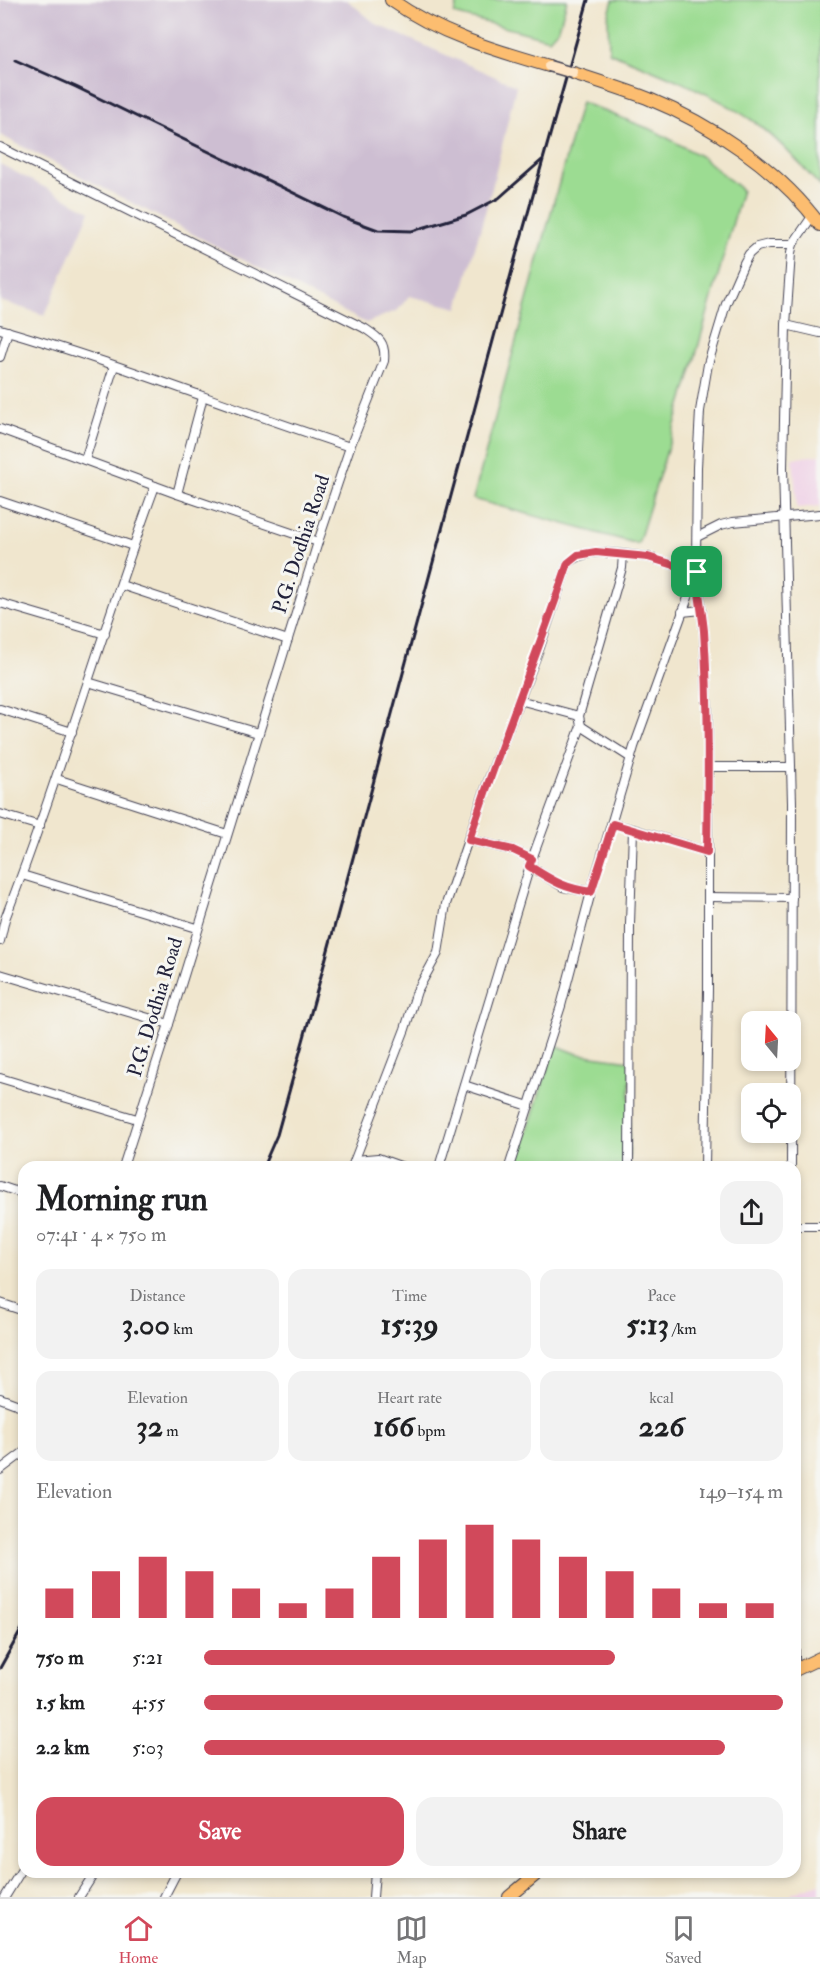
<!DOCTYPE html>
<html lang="en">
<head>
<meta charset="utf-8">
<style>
  :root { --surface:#fff; --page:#f2f2f2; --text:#202124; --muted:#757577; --line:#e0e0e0; --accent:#d1495b }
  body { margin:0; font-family:"IM FELL Double Pica",serif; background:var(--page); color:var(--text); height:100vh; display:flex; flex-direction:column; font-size:22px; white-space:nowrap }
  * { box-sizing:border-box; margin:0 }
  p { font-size:20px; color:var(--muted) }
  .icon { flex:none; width:33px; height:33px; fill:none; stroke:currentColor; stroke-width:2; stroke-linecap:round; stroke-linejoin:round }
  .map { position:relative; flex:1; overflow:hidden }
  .sheet { position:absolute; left:18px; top:1161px; width:783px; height:717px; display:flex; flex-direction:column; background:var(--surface); border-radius:18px; box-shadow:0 3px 9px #0003 }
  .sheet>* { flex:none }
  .needle { width:39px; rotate:342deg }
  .controls { position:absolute; left:741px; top:1011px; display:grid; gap:12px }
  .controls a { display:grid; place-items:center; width:60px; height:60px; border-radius:12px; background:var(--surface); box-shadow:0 3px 9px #0003; font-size:30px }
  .pin { position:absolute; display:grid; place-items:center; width:51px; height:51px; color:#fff; margin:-26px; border-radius:12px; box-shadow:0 3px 9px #0006 }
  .round { display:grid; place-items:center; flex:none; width:63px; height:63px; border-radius:18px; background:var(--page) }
  .head { display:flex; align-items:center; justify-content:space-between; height:102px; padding:0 18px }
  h1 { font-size:33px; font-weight:700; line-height:45px }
  .figures { display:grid; grid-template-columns:repeat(3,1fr); gap:9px; height:102px; padding:6px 18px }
  .figures div { display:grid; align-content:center; border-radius:15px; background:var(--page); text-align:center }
  .figures b { font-size:30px; font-weight:700 }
  .figures small { font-size:16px; font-weight:400 }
  .figures p { font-size:16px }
  .chart { height:168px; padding:12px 18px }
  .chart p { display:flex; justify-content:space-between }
  .chart svg { width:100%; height:108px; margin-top:6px; stroke:var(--accent); stroke-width:6 }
  .primary-button { display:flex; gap:12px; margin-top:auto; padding:12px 18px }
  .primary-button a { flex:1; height:69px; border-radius:18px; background:var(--accent); color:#fff; font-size:24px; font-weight:700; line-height:69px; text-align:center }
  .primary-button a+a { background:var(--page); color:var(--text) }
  ul { padding:0 18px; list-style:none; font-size:20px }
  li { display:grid; grid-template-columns:96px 72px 1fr; align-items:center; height:45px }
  li i { height:15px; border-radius:8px; background:var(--accent) }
  .menu { display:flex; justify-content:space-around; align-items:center; height:84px; border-top:2px solid var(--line); background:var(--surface); font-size:16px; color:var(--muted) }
  .menu a { display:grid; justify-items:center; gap:3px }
  .menu .on { color:var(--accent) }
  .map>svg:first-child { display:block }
  .built { fill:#efd0e6 }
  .industrial { fill:#cdbed2 }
  .green { fill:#9cdc92; stroke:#5f7f66; stroke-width:1.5 }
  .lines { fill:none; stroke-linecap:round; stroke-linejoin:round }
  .street-casing { stroke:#413f51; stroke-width:10 }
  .primary-casing { stroke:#413f51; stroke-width:14 }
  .street { stroke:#fff; stroke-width:8 }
  .primary { stroke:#fcbd6f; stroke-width:12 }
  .rail { stroke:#22223b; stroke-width:3 }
  .secondary-bridge-casing { stroke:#413f51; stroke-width:13; stroke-linecap:butt }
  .secondary-bridge { stroke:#fee5c5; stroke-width:10 }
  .route-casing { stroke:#fff; stroke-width:12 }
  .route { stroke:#d1495b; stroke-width:8 }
  .labels { text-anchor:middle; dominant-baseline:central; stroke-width:6; stroke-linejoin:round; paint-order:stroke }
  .street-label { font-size:20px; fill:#22223b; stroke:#f6f6f2 }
</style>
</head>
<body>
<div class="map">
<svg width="820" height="1897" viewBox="0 0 820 1897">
  <rect width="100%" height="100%" fill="#f6f6f2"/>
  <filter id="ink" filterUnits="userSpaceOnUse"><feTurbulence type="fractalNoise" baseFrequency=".0167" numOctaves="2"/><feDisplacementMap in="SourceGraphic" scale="12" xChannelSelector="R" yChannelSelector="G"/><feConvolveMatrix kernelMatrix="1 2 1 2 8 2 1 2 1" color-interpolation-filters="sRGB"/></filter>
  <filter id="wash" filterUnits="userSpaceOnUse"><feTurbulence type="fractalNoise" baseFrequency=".008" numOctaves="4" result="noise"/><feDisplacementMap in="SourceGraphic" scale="24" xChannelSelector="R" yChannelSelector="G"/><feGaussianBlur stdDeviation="1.35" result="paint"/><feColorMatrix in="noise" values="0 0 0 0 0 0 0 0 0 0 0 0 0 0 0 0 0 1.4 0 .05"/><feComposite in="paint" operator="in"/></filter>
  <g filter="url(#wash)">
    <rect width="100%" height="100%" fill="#f0e6ce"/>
    <g class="built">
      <polygon points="820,455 820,506 797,508 793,458"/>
      <polygon points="820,1883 820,1897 793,1897 791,1893"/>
    </g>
    <g class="industrial">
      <polygon points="0,0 347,0 376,24 516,86 492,188 458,308 409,296 398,310 366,323 0,135"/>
      <polygon points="0,164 90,211 45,315 0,301"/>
    </g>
    <g class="green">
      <polygon points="458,0 567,0 559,28 549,39 454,14"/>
      <path d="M613,0H820V186C800,164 775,135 750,119C707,90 657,72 609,52L608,18Z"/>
      <polygon points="581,102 655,131 702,157 742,190 690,376 638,544 473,499"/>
      <polygon points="555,1045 578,1054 630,1061 629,1167 516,1167"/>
    </g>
  </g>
  <g filter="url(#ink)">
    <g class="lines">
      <g class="street-casing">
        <g id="street">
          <path d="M0,147L364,328C379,338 386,342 384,361L350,447L318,542L169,1024L123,1167"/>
          <polyline points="786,325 820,333"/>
          <path d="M0,329C118,363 233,409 350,447"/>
          <polyline points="0,357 8,331"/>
          <polyline points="0,429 177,494 318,542"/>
          <polyline points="85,460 114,366"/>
          <polyline points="177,494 203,397"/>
          <polyline points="0,501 133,546"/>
          <polyline points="697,537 721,525 733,522 820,514"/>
          <polyline points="623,554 648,557 697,572"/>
          <polyline points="121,585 288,640"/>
          <polyline points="0,603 105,634"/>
          <polyline points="682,612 702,610"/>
          <polyline points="88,682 258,733"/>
          <polyline points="519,700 579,716"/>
          <polyline points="0,709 72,732"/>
          <polyline points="581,726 631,758"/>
          <polyline points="708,767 791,767"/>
          <polyline points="57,779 227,834"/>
          <polyline points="0,814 40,826"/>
          <polyline points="613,824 633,829 630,924 629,1167"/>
          <polyline points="633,829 707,852"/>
          <polyline points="469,840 513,850 532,859"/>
          <polyline points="529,866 563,887 591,892"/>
          <polyline points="22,875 197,928"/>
          <polyline points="708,897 792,898"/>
          <path d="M0,941L5,919C60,777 102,630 155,486"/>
          <polyline points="0,974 169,1024"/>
          <polyline points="0,1078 137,1119"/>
          <polyline points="464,1085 529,1106"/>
          <polyline points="355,1160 378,1158 403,1167"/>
          <path d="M352,1167L405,1029L417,991L438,953L446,904L490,776L540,647L568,563C588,549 600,552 623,554L622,568L579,716L581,726L532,859L439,1167"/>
          <polyline points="509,1167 561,1006 591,892 634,747 690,592 697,581"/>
          <polyline points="705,1167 708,990 708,715 704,632 696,562 697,467 700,411 708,364 726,304 744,263 749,254 757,247 769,244 793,244"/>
          <polyline points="791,1167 792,803 783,468 786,325 791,253 793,244 813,215"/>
          <polyline points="0,1186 24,1194"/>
          <polyline points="795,1226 820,1226"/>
          <polyline points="0,1303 24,1311"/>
          <polyline points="0,1398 24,1407"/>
          <polyline points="0,1470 24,1452"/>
          <polyline points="795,1642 795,1670"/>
          <polyline points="5,1897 24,1866"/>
          <polyline points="79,1897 95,1872"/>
          <polyline points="164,1897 177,1872"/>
          <polyline points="373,1897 375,1872"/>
        </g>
      </g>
      <g class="primary-casing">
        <g id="primary">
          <path d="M391,0C439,34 494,50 549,66"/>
          <path d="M573,73C598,81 623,89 647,98C711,124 779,169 820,225"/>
          <polyline points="795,1670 820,1658"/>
          <polyline points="509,1897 539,1872"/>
        </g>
      </g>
      <use href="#street" class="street"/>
      <use href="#primary" class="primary"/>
      <g class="rail">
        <polyline points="15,60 76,87 343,217 378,230 412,231 466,215 499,198 542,160"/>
        <polyline points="263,1167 277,1135 318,987 517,252 588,0"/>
        <polyline points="0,1668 24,1625"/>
      </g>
      <g class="secondary-bridge-casing">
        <polyline id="secondary-bridge" points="549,66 573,73"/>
      </g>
      <use href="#secondary-bridge" class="secondary-bridge"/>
    </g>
  </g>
  <g class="lines" filter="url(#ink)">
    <g class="route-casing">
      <path id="route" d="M596,552L648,557L697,572C698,592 702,611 704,631C709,705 708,779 707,852L613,824L591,892C563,888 553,881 529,866L532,859L513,850L469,840C499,747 537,656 568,563L578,555Z"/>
    </g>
    <use href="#route" class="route"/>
  </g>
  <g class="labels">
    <g class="street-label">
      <text transform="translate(301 544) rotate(-72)">P.G. Dodhia Road</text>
      <text transform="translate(155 1007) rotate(-73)">P.G. Dodhia Road</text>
    </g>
  </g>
</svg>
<div class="controls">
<a><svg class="needle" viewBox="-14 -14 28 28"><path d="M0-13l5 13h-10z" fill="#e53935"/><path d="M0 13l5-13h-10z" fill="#757577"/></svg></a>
<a><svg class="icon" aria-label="locate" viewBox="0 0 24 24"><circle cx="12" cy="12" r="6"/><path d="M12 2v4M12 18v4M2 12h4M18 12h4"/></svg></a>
</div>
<div class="pin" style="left:697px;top:572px;background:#1e9e55"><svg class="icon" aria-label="arrive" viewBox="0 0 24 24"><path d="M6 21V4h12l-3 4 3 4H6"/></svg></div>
<section class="sheet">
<div class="head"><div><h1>Morning run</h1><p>07:41 · 4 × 750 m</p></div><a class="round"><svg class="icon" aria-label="share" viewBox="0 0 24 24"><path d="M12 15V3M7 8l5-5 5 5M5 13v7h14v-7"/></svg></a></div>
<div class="figures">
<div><p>Distance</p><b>3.00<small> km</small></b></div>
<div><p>Time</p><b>15:39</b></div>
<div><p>Pace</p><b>5:13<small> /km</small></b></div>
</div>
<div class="figures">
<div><p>Elevation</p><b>32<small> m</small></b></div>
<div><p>Heart rate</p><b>166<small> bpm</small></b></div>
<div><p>kcal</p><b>226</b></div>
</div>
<div class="chart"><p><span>Elevation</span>149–154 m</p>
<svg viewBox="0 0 160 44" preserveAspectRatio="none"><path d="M5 44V32M15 44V25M25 44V19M35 44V25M45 44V32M55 44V38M65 44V32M75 44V19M85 44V12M95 44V6M105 44V12M115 44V19M125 44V25M135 44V32M145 44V38M155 44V38"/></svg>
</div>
<ul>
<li><b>750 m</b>5:21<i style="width:71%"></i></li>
<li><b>1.5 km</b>4:55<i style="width:100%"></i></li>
<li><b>2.2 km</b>5:03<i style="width:90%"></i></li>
</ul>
<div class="primary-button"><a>Save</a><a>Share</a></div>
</section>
</div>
<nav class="menu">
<a class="on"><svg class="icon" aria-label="home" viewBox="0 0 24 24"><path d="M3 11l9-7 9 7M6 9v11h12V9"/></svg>Home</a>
<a><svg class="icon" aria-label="map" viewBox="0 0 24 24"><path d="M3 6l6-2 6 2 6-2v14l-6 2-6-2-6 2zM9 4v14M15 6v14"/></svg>Map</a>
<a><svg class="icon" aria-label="saved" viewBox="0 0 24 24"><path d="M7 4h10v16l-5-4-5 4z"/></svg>Saved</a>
</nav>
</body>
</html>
